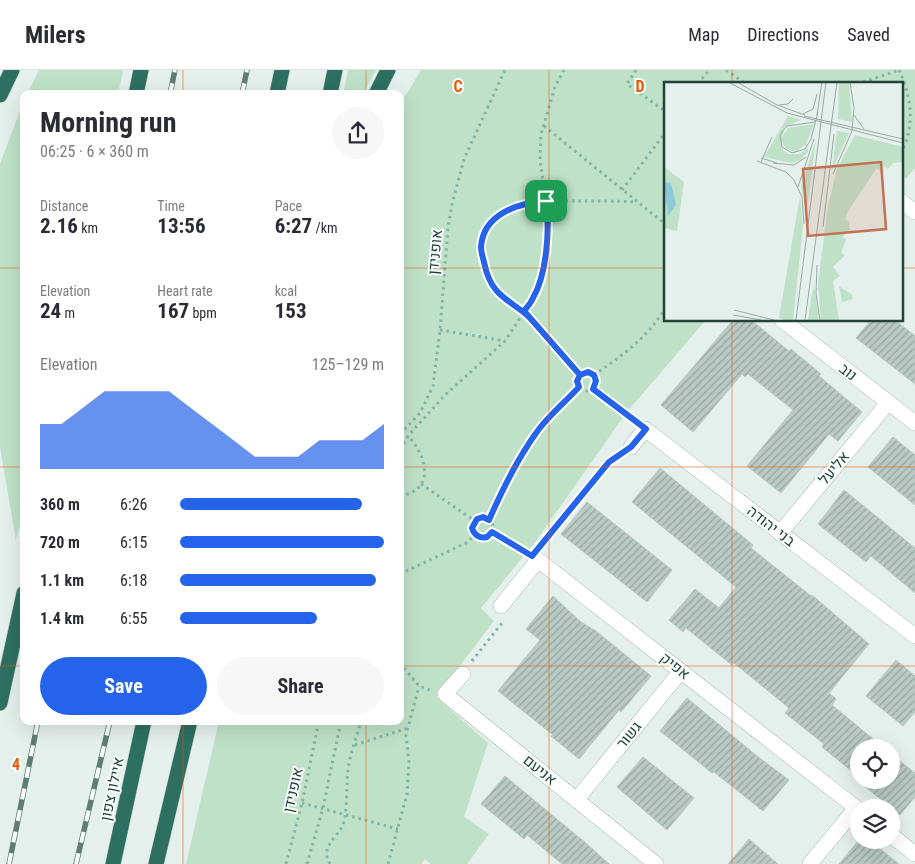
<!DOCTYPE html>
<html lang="en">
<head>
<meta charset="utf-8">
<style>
  :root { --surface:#fff; --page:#f7f7f7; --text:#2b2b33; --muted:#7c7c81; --line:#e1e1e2; --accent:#2563eb }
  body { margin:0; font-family:"Roboto Condensed",Heebo,sans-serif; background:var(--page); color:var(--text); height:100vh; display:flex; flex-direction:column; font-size:19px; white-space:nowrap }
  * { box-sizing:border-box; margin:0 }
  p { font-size:16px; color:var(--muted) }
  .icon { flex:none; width:28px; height:28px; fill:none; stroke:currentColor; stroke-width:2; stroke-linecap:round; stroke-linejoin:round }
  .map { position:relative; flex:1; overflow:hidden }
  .panel { position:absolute; left:20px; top:20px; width:384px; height:635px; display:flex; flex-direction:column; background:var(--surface); border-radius:10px; box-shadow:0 5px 20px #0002 }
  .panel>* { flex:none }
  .tools { position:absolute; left:850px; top:669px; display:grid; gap:10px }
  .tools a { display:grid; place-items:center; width:50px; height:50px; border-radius:50%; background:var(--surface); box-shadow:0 5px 20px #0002; font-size:25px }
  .pin { position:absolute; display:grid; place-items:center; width:42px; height:42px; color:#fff; margin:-21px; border-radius:10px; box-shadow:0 2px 8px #0006 }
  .round { display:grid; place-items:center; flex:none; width:52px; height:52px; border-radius:26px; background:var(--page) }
  .overview { display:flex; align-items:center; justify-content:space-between; height:85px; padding:0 20px }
  h1 { font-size:28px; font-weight:700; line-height:38px }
  .figures { display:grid; grid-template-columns:repeat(3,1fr); gap:8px; height:85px; padding:5px 20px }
  .figures div { display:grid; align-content:center }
  .figures b { font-size:21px; font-weight:700 }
  .figures small { font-size:14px; font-weight:400 }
  .figures p { font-size:14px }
  .chart { height:140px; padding:10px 20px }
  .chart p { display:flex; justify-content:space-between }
  .chart svg { width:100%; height:90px; margin-top:5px; fill:var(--accent); opacity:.7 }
  .action { display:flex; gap:10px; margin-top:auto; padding:10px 20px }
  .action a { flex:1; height:58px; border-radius:30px; background:var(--accent); color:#fff; font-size:20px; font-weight:700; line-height:58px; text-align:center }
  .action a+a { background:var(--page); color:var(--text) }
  ul { padding:0 20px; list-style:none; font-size:16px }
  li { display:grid; grid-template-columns:80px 60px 1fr; align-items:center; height:38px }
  li i { height:12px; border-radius:6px; background:var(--accent) }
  header { display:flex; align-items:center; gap:30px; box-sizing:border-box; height:70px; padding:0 25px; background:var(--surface); border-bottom:1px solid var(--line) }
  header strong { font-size:24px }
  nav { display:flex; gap:28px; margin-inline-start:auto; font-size:18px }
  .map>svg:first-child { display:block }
  .green { fill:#bee1c7 }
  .building { fill:url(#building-hatch); stroke:#b7c9c2 }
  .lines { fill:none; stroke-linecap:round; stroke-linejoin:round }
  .minor-casing { stroke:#a7b8b2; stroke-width:16 }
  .motorway-casing { stroke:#c1cac8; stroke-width:16 }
  .path { stroke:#84b4a5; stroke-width:3; stroke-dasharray:2.5 4; stroke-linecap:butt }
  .minor { stroke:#fff; stroke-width:15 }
  .motorway { stroke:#2d7062; stroke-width:15 }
  .rail-casing { stroke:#5e7e75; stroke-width:5.5 }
  .rail { stroke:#f7fbf9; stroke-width:4; stroke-dasharray:11; stroke-linecap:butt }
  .route-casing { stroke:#fff; stroke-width:10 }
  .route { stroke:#2563eb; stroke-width:6 }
  .grid { fill:none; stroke:#e8590c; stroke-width:1; stroke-opacity:0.55 }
  .labels { text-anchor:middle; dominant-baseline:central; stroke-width:4; stroke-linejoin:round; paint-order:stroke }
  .street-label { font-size:15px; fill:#23423a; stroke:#f7fbf9 }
  .inset-road { fill:none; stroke:#97aaa4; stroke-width:1 }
  .view { fill:#c37152; fill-opacity:0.15; stroke:#c37152; stroke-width:2.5 }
  .inset-edge { fill:none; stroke:#23423a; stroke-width:2.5 }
  .grid-label { font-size:16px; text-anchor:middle; font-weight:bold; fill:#e8590c; stroke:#f7fbf9; stroke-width:4; stroke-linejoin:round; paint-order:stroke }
</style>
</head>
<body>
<header>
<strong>Milers</strong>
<nav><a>Map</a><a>Directions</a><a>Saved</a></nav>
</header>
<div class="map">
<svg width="915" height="794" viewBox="0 0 915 794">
  <defs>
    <pattern id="building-hatch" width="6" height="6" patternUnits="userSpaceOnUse" patternTransform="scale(1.25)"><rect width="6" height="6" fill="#bacac4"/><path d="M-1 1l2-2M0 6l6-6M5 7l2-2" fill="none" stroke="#97a6a0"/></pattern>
  </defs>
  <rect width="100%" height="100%" fill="#e5efeb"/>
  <g class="green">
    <polygon points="39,0 123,0 118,24 27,24"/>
    <polygon points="348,0 376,0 363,24 343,24"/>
    <polygon points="421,0 915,0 915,98 906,109 901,105 901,14 665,14 665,250 706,250 626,343 536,471 481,538 494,551 436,627 488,673 464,747 489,764 467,794 431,794 425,789 421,794 186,794 219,651 400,651 400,35"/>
    <polygon points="24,30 24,440 16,470 0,377 0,94"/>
  </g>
  <g class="building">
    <polygon points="733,250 751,250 789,281 791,279 821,304 819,306 862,342 838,371 829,364 781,423 747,396 793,340 748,304 745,307 742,304 693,362 661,335"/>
    <polygon points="871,250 895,250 915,266 915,314 856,268"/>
    <polygon points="893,367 915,385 915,435 868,397"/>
    <polygon points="660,398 753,475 751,478 811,526 812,525 869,574 829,623 836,629 832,635 884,678 859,678 859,707 822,677 824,674 785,643 789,638 734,593 732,595 686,558 683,562 669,550 695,519 719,538 736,517 632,432"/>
    <polygon points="844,420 915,478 915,523 871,486 866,492 818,454"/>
    <polygon points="587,432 672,500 647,532 561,464"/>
    <polygon points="553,526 581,552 596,561 651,606 621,642 619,640 579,689 551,666 553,665 498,621 540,570 526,559"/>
    <polygon points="896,590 915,606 915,642 903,656 866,626"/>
    <polygon points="687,628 757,686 789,710 763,741 714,702 712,703 660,661"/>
    <polygon points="891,684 915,703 915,727 900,745 857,710 891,710"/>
    <polygon points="643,687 694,728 667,760 617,717"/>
    <polygon points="505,706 587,774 609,794 562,794 527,765 524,769 481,734"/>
    <polygon points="749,769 778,794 728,794"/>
    <polygon points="859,770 869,770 899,794 839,794"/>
  </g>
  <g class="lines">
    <g class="minor-casing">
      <g id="minor">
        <polyline points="901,131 915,142"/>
        <polyline points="782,250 915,353"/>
        <polyline points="631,377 645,359 915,566"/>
        <polyline points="780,463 888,333"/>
        <polyline points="501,536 538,490 859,740"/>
        <polyline points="463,604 445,624 656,794"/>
        <polyline points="577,729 681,601"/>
        <polyline points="891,765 915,784"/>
        <polyline points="810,794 856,738"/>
      </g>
    </g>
    <g class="motorway-casing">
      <g id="motorway">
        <polyline points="136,24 141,0"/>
        <polyline points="277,24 282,0"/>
        <polyline points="330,24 335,0"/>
        <polyline points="376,24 388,0"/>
        <polyline points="0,25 12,0"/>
        <polyline points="0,633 24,523"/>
        <polyline points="113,794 144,651"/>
        <polyline points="156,794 190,651"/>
      </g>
    </g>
    <g class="path">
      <polyline points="636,0 627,14 665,41"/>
      <polyline points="726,0 746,14"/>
      <path d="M899,0C912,28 915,56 901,83"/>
      <polyline points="698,14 709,0"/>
      <polyline points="857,14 900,0"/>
      <polyline points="544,56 665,154"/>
      <polyline points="622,120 665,63"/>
      <polyline points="440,260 505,271"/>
      <circle cx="587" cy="312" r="9"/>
      <path d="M580,305C562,284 545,260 524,242C515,233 502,229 494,218C485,204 479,184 483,168C494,128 547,131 579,131C598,131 617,131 636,132"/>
      <path d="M594,305C620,287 649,267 665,238"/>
      <polyline points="593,319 632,349"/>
      <polyline points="400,364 420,343 433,316 440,260 448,157 452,134 464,89 505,0"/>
      <polyline points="400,379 408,366 445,325 505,271 534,227 543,202 548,171 548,143 540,90 541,64 555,17 564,0"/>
      <polyline points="421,414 475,451"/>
      <path d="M400,426C436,420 427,386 408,366"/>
      <circle cx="483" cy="457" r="10"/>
      <path d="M489,450C503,418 518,387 539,359C551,344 566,331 579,317"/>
      <polyline points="492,462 526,482"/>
      <polyline points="542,474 609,392 618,386"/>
      <polyline points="400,504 468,472 475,464"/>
      <polyline points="472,591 502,553"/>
      <polyline points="400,593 419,616 430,620"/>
      <polyline points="355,675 408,658"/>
      <polyline points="302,733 398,759"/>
      <polyline points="286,794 302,733 319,651"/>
      <polyline points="307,794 323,738 341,651"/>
      <path d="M330,794C320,778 335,769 342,757C348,746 346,713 348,700C350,683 357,667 361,651"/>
      <polyline points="388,794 407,724 409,692 406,665 419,616"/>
    </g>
    <use href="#minor" class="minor"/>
    <use href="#motorway" class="motorway"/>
    <g class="rail-casing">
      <g id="rail">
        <polyline points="170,24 175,0"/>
        <polyline points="242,24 247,0"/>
        <polyline points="9,794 38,651"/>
        <polyline points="76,794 110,651"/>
      </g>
    </g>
    <use href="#rail" class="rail"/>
  </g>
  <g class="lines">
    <g class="route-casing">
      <path id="route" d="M546,131C550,158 547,204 533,228C531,233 527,237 524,241L580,305L577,311L579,317C566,331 551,344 539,359C518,387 503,418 489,450L483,447L477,449L472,458C474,465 480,469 487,467L492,462L532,486L609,392L631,377L646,359L593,319L596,311L594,305L588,302L580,305L531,249C521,238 506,232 496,220C489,212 486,202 484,192C483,188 481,182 481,177C483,144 518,133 546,131"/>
    </g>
    <use href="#route" class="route"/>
  </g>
  <path class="grid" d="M183,0V24M366,0V24M549,0V794M732,0V14M0,198H24M400,198H665M901,198H915M732,250V794M0,397H24M400,397H915M0,596H24M400,596H915M183,651V794M366,651V794"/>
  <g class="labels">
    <g class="street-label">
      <text transform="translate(435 182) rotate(-85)">אופנידן</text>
      <text transform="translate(848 302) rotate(38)">נוב</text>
      <text transform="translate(834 398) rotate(-50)">אליעל</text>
      <text transform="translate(771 456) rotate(38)">בני יהודה</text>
      <text transform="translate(675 596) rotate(38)">אפיק</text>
      <text transform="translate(629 665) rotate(-51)">גשור</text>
      <text transform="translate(540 700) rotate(39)">אניעם</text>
      <text transform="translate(112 719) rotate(-78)">איילון צפון</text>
      <text transform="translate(293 720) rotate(-77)">אופנידן</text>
    </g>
  </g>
  <g transform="translate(664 12)">
    <rect width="239" height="239" fill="#e5efeb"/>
    <path d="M175,0H185L188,40L174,37ZM124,34L137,38L120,45L117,66L124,72H136L144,66V70L136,78L127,81L100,75ZM150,42L142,62L132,70L122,67L117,57L124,46ZM173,49L185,51L168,88ZM191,53L239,65V80L229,81L224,87L220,84L217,89L212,87L184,129L181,137L185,140L186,148L178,155L182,157L177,171L181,173L169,185L176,194L169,199L175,238H157L154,202L164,124L173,87ZM152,58L143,127L137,104ZM0,85L20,100L13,149L0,146ZM136,114L139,144L129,238H121L115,236ZM150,204L155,238H144L148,212ZM175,204L187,212L189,217L178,220Z" fill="#bee1c7"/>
    <path d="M0,100L7,101L12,123L4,134Z" fill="#8ccad6"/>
    <path class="inset-road" d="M64,0L123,31L239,61M73,0L113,23L141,33M115,23L124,22L129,17M139,32L149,27L153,12M153,33L158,0M190,33L200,47M140,34L239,57M151,40L123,44L116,53L118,65L128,71L141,67L147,57L154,30M97,76L113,81M93,79L122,90L130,98L138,115L140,142M97,80L108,55M109,81L130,83L142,75M169,92L188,49L190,26L186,0M134,105L150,57M159,145L170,52M153,183L152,212L156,238M70,228L110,238M69,233L97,238M132,238L162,0M141,238L173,0"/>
    <path class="view" d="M217,80L222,147L144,154L139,87Z"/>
    <rect width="239" height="239" class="inset-edge"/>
  </g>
  <g class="grid-label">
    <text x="458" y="22">C</text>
    <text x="640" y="22">D</text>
    <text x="16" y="700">4</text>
  </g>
</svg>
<div class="tools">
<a><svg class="icon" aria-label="locate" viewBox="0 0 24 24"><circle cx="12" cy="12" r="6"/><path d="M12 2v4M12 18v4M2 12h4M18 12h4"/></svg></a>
<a><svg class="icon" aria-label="layers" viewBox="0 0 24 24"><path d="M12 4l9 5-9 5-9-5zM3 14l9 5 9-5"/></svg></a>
</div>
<div class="pin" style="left:546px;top:131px;background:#1e9e55"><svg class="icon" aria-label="arrive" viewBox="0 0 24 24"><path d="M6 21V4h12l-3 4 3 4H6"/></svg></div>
<section class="panel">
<div class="overview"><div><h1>Morning run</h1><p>06:25 · 6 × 360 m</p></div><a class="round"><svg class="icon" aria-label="share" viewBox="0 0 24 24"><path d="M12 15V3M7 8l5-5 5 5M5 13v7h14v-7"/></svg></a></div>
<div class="figures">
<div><p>Distance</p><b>2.16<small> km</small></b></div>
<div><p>Time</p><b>13:56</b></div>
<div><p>Pace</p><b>6:27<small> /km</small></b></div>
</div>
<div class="figures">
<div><p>Elevation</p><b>24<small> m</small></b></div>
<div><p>Heart rate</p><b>167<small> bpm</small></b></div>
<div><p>kcal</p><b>153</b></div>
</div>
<div class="chart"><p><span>Elevation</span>125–129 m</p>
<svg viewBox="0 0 160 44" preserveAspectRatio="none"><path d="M0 44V22L10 22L20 14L30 6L40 6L50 6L60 6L70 14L80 22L90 30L100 38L110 38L120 38L130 30L140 30L150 30L160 22V44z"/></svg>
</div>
<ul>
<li><b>360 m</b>6:26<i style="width:89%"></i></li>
<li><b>720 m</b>6:15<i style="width:100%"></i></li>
<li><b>1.1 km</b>6:18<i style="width:96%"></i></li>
<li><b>1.4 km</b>6:55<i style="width:67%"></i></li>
</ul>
<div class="action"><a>Save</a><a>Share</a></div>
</section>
</div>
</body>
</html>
